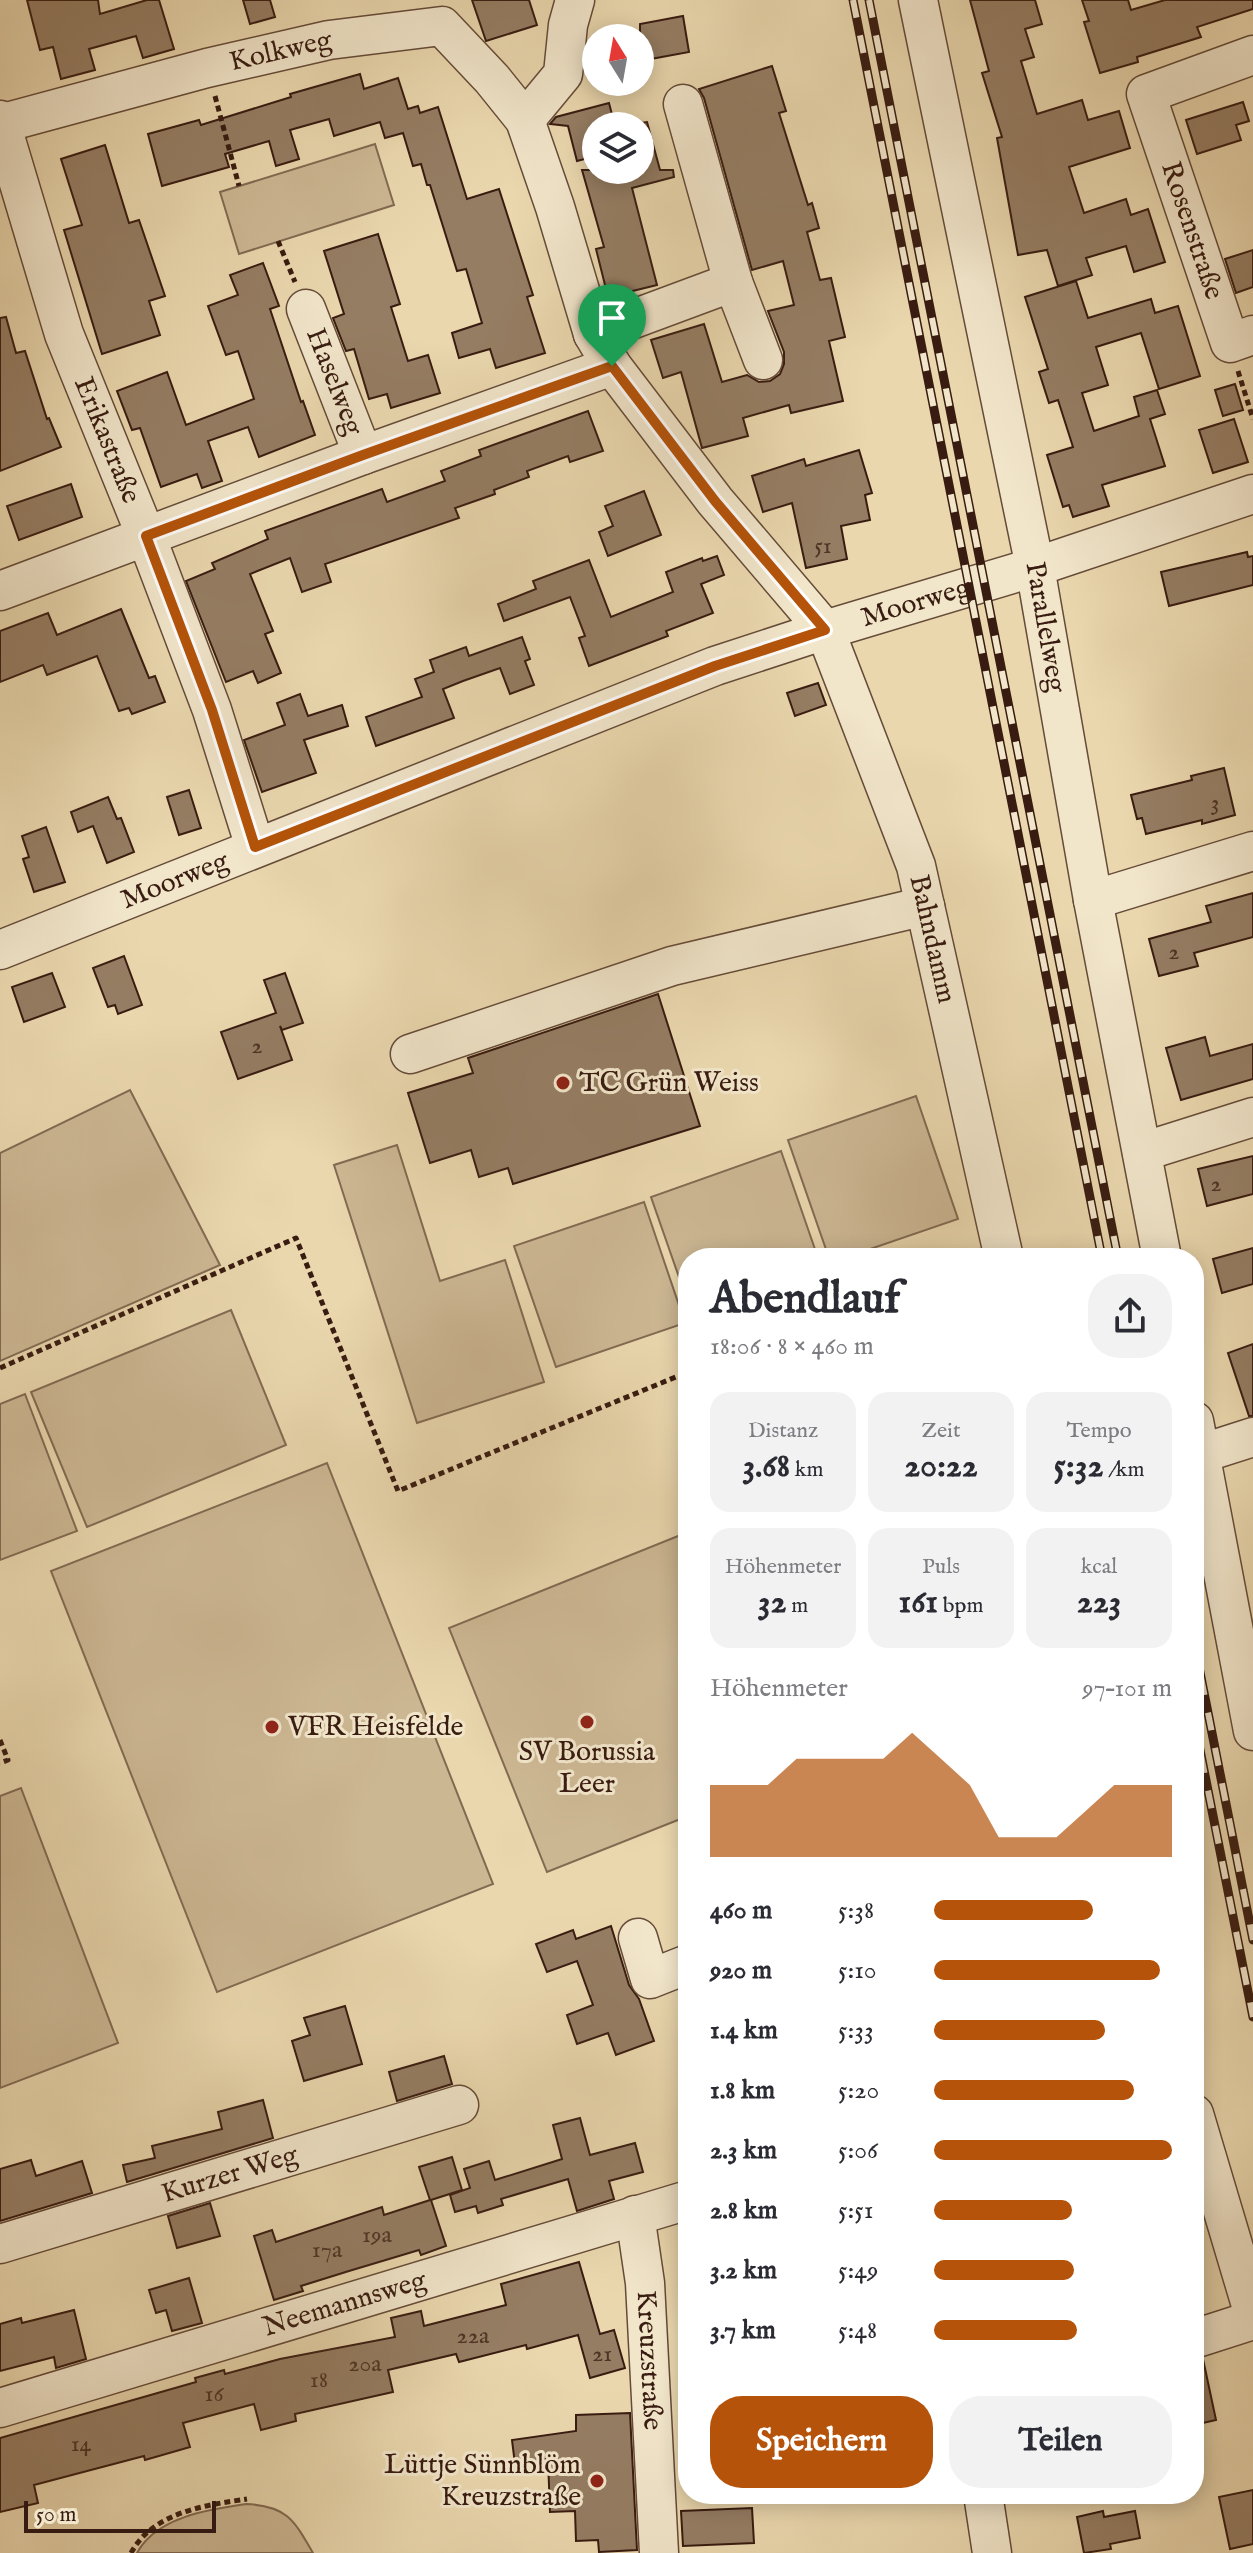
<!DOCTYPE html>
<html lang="de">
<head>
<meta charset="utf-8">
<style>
  :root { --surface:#fff; --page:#f2f2f3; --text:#2b2b33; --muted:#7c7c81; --accent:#b45309 }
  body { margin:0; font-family:"IM FELL English",serif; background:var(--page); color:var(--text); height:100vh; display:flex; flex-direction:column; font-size:30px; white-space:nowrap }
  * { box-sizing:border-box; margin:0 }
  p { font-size:26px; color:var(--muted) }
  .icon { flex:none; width:44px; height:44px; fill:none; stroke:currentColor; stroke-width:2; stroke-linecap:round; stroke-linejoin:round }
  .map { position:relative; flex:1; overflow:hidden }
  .sheet { position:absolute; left:678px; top:1248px; width:526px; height:1256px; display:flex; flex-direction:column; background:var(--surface); border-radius:32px; box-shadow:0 4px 20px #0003 }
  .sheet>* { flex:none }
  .needle { width:52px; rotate:349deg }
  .tools { position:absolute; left:582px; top:24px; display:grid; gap:16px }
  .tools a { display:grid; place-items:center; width:72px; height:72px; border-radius:50%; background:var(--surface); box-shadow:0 4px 20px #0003; font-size:40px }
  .scale { position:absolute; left:24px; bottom:20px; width:192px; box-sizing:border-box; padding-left:8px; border:4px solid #391c11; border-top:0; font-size:22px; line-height:28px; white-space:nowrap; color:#391c11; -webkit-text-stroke:6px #f1e5ca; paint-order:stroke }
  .pin { position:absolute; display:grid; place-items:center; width:68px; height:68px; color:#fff; margin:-82px -34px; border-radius:50% 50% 50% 0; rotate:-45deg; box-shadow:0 0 8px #0007 }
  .pin .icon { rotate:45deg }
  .round { display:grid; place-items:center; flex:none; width:84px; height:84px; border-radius:32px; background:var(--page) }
  .headline { display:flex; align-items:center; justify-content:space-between; height:136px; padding:0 32px }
  h1 { font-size:44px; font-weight:700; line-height:60px }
  .stats { display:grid; grid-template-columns:repeat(3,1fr); gap:12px; height:136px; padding:8px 32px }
  .stats div { display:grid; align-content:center; border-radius:20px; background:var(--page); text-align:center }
  .stats b { font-size:34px; font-weight:700 }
  .stats small { font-size:22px; font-weight:400 }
  .stats p { font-size:22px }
  .chart { height:224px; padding:16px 32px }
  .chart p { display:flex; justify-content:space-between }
  .chart svg { width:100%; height:144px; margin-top:8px; fill:var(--accent); opacity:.7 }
  .action { display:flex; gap:16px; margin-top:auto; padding:16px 32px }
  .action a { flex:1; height:92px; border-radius:32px; background:var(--accent); color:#fff; font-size:32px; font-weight:700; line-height:92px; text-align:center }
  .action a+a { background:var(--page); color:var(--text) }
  ul { padding:0 32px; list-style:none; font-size:26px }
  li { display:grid; grid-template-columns:128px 96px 1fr; align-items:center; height:60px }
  li i { height:20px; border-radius:10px; background:var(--accent) }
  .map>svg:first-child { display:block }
  .park { fill:#ccb793; stroke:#826a52; stroke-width:2 }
  .building { fill:#957d63; stroke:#391c11; stroke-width:2 }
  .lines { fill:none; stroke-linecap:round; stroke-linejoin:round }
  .minor-casing { stroke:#654b38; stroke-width:41 }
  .path { stroke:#391c11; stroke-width:5; stroke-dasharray:6 4; stroke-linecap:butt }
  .minor { stroke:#f1e5ca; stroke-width:38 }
  .rail-casing { stroke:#391c11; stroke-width:9 }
  .rail { stroke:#f1e5ca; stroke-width:6; stroke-dasharray:18; stroke-linecap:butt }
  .route-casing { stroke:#fff; stroke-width:16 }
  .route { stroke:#b45309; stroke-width:10 }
  .poi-dot { fill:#8f2418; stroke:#f1e5ca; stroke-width:3 }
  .labels { text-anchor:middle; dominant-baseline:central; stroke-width:6; stroke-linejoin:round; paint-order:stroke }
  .number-label { font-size:24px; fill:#503426 }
  .street-label { font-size:28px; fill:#391c11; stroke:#f1e5ca }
  .poi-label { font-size:28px; fill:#391c11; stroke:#f1e5ca; text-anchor:start }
</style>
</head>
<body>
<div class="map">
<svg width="1253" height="2553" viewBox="0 0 1253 2553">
  <rect width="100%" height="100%" fill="#ead7ae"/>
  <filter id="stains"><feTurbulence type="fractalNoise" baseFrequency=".0025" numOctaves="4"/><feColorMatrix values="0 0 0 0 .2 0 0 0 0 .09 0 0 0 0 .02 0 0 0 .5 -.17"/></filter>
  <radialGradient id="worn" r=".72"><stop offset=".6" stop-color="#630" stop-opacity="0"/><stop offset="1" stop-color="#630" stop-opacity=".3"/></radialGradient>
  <g class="park">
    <polygon points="375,144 394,205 239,254 220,192"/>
    <polygon points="130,1090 220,1265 0,1361 0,1153"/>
    <polygon points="916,1096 958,1219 844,1258 829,1258 788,1140"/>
    <polygon points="397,1145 440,1281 505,1260 544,1382 417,1423 334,1165"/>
    <polygon points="781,1151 818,1258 688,1258 688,1303 651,1197"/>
    <polygon points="644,1202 685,1323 556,1367 514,1246"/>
    <polygon points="231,1310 286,1445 87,1527 31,1392"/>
    <polygon points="25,1394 77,1531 0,1560 0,1404"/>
    <polygon points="327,1463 493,1884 217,1992 51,1571"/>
    <polygon points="688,1532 688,1816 547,1872 449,1628"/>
    <polygon points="21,1788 118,2043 0,2088 0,1796"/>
    <path d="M246,2504C287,2506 294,2520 313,2553H137C156,2517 210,2509 246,2504Z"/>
  </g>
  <g class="building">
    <polygon points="27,0 98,0 100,14 147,0 159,0 174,49 143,58 136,36 89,49 95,70 61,79 53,47 40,50"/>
    <polygon points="243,0 270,0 275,17 250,24"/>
    <polygon points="472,0 529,0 537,25 486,41"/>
    <polygon points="970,0 1035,0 1042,24 1025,29 1034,57 1021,61 1037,114 1082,100 1088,120 1119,111 1130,148 1069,167 1084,213 1126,199 1131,215 1148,209 1165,262 1134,272 1126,246 1086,258 1092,275 1058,286 1047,250 1018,255 997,138 1002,137 982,73 989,71"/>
    <polygon points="1082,0 1128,0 1131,10 1165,0 1253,0 1253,9 1197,27 1201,37 1137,57 1138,62 1100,73 1084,22 1089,21"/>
    <polygon points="683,16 689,52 640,61 640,24"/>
    <polygon points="772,66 786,111 779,113 808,205 812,203 819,228 807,232 820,280 831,278 845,337 829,341 843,401 791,413 789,405 743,418 748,436 702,448 681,372 663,378 651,340 704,324 722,382 747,375 759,382 770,381 780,374 784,364 784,352 768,311 794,305 783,261 752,270 704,98 699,89"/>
    <polygon points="360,74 364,89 398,78 408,109 418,106 420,113 438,107 467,199 499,189 533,295 527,297 545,353 496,368 490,349 459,358 452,333 482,323 466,269 457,271 430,185 427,185 421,164 413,166 403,133 385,138 380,122 334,136 329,119 290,130 299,159 276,166 269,141 225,154 229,167 162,186 148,134 199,120 201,125 291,97 290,94"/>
    <polygon points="1243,102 1249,121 1236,125 1241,140 1197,154 1186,120"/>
    <polygon points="609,103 615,126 596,126 596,156 577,161 568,126 550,124 556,117"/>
    <polygon points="647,122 660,170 673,170 674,177 632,188 657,285 608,297 596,249 604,247 582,170 640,170 640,123"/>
    <polygon points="105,145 129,223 139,220 165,296 149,301 160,335 102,354 64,230 82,225 61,159"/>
    <polygon points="378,234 400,304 391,307 408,361 428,355 440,393 391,408 387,394 369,399 354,349 346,351 333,318 344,314 324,251"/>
    <polygon points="1253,250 1253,287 1236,293 1225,259"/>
    <polygon points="263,263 279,306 270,309 301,402 303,401 315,435 259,457 248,427 208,441 222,481 202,488 197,474 161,487 140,428 132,430 117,391 167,372 186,425 254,399 238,351 226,355 208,306 238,295 230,275"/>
    <polygon points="1076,281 1088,318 1151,299 1155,313 1178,306 1200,376 1159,389 1141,333 1096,347 1108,385 1082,393 1094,431 1139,416 1134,397 1157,390 1165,414 1150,419 1165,466 1102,485 1109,506 1073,517 1069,505 1063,507 1047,455 1073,447 1058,400 1049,403 1039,372 1048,369 1025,297"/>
    <polygon points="6,317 16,353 25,351 47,419 49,418 61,447 0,471 0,318"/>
    <polygon points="1235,384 1243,410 1223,416 1215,390"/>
    <polygon points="588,411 603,451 570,462 568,456 527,471 529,477 494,490 495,494 455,508 459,518 325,564 331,582 302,592 290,558 250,574 273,631 265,634 281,673 258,683 253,671 226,682 186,581 215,569 212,563 268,539 265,531 382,489 387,502 445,481 441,471 481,456 479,450"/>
    <polygon points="1234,419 1248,462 1213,473 1199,430"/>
    <polygon points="859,450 872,493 865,495 870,520 841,526 847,559 806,568 792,503 763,512 752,476 804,459 806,466"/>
    <polygon points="71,484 82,517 19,540 7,506"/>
    <polygon points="644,491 661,535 608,556 599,532 613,526 605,506"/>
    <polygon points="1247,552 1248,557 1253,556 1253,585 1169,606 1161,572"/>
    <polygon points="717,556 724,575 701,584 713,613 666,631 668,636 589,666 579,638 585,636 570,597 504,621 498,604 536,589 533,581 589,560 611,617 673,592 666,572 702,558 703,561"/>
    <polygon points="121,609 149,678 155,676 165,702 132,714 129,708 119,711 97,656 47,675 43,665 0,682 0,631 48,613 57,635"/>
    <polygon points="522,637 530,659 525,661 534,685 510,694 500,668 463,681 443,689 454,718 376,746 366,717 422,697 415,679 434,672 430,660 466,647 469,656"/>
    <polygon points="818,683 826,705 795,716 787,693"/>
    <polygon points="300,694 308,716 342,705 348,726 304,740 316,773 262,792 244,740 285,725 277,703"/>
    <polygon points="1224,768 1235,815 1202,824 1202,820 1146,834 1142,818 1137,819 1131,795 1192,780 1191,776"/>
    <polygon points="189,790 201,828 179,835 167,797"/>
    <polygon points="108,797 117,819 121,818 134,852 107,863 93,826 78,832 71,812"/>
    <polygon points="46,827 65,882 34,892 23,859 29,857 22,836"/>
    <polygon points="1253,893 1253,937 1194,953 1198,966 1159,976 1149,939 1211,922 1206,906"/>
    <polygon points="124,956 142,1005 118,1014 115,1005 108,1007 93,968"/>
    <polygon points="52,973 65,1007 24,1022 12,987"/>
    <polygon points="285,973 303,1023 282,1030 280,1026 292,1060 238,1079 221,1032 276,1013 264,980"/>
    <polygon points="658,994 700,1126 513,1184 508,1168 479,1177 471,1150 430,1163 408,1093 473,1073 468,1058"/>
    <polygon points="1205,1037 1210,1056 1253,1044 1253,1079 1181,1100 1166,1048"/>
    <polygon points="1253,1156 1253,1194 1207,1206 1198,1169"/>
    <polygon points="1253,1248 1253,1284 1222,1293 1213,1259"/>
    <polygon points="1253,1344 1253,1416 1249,1416 1228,1353"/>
    <polygon points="611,1926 629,1985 639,1999 654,2041 616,2055 608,2033 577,2044 567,2015 593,2005 577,1961 547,1972 536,1944 573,1930 576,1939"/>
    <polygon points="345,2006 362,2064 304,2081 292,2041 310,2035 304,2018"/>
    <polygon points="444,2056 452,2084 397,2101 389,2072"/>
    <polygon points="263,2100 273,2138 127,2182 123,2165 155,2158 152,2146 222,2129 218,2112"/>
    <polygon points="580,2118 590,2155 635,2143 643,2172 609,2181 614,2199 577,2211 568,2179 501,2199 503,2205 478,2213 476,2206 455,2212 450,2195 470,2188 464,2169 489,2161 495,2180 562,2159 553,2125"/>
    <polygon points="452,2157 462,2190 431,2200 446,2246 421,2255 419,2250 349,2271 301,2286 303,2291 274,2300 254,2236 272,2230 276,2242 382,2207 384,2215 430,2200 419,2167"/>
    <polygon points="31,2160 36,2176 82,2161 92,2193 0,2221 0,2169"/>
    <polygon points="210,2203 220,2236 177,2248 168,2216"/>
    <polygon points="579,2262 600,2334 614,2330 625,2368 590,2378 578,2335 527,2349 526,2345 459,2362 456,2354 388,2370 393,2392 295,2414 296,2421 261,2430 254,2404 183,2423 190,2447 145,2460 144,2456 34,2485 38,2503 0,2512 0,2438 196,2382 195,2378 224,2370 225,2374 280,2359 395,2337 391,2318 421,2311 424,2326 506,2305 501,2284"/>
    <polygon points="189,2278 202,2323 172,2331 166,2310 156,2313 149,2290"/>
    <polygon points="74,2310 86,2359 56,2368 54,2357 0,2371 0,2324 21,2318 22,2323"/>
    <polygon points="1203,2359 1216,2420 1194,2425 1194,2360"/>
    <polygon points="630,2413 637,2550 599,2552 598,2540 576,2541 575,2511 550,2512 548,2459 515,2464 512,2440 576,2431 576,2415"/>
    <polygon points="1253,2490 1253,2544 1230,2549 1219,2497"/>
    <polygon points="752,2508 754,2543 683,2546 681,2511"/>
    <polygon points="1103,2511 1104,2517 1135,2511 1140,2538 1110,2544 1111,2549 1084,2553 1077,2517"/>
  </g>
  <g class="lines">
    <g class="minor-casing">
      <g id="minor">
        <path id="s1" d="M918,0L1035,567L1093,900L1162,1258"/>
        <path id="s2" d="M1253,55L1146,94L1230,343L1253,335"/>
        <path id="s3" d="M0,120L64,334L146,536L212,710L255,847"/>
        <polyline points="525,120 563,74 568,25 575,0"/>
        <path id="s4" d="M0,124L207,68L329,40L442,26L492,79L525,120L555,207L593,334L612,366L715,501L825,630L916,866L1004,1258"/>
        <polyline points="733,282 763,360"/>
        <path id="s5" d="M306,309L363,455"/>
        <polyline points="593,334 733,282 683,104"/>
        <polyline points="0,591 363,455 612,366"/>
        <polyline points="1093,900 1253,851"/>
        <path id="s6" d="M0,950L715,666L825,630L1035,567L1253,494"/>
        <polyline points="410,1054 672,966 925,906"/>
        <polyline points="1142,1152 1253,1117"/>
        <polyline points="1194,1421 1253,1731"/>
        <polyline points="1200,1454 1253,1437"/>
        <polyline points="638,1938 650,1979 688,1964"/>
        <polyline points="1194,2114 1253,2312"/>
        <path id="s7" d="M635,2215L645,2283L659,2553"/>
        <path id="s8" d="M0,2244L459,2105"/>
        <polyline points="1194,2339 1253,2320"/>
        <path id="s9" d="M0,2408L688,2200"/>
        <polyline points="983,2494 992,2553"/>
      </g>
    </g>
    <g class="path">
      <polyline points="215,96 239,186"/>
      <polyline points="278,241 295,282"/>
      <polyline points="1238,371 1253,419"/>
      <polyline points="964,1258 975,1253"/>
      <polyline points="0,1368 296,1238 398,1491 688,1372"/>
      <polyline points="0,1740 8,1760 0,1763"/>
      <path d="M131,2553C153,2512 206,2505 247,2499"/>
    </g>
    <use href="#minor" class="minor"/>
    <g class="rail-casing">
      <g id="rail">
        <polyline points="853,0 1102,1258"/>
        <polyline points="869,0 1118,1258"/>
        <polyline points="1194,1642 1253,1940"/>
        <polyline points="1194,1720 1253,2017"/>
      </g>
    </g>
    <use href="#rail" class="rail"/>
  </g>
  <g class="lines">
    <g class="route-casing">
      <polygon id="route" points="612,366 715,501 825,630 715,666 255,847 212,710 146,536 363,455"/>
    </g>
    <use href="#route" class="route"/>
  </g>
  <g class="poi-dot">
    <circle cx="563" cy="1083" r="8"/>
    <circle cx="587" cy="1722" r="8"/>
    <circle cx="272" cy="1727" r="8"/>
    <circle cx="597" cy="2481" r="8"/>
  </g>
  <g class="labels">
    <g class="number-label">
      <text x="823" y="546">51</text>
      <text x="1215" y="803">3</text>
      <text x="1174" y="952">2</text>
      <text x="257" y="1046">2</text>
      <text x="1216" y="1184">2</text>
      <text x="377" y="2235">19a</text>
      <text x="327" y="2250">17a</text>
      <text x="473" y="2336">22a</text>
      <text x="602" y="2354">21</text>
      <text x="365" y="2364">20a</text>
      <text x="319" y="2380">18</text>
      <text x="214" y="2394">16</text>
      <text x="81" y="2444">14</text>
    </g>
    <g class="street-label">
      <text stroke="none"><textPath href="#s4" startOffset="290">Kolkweg</textPath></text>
      <text stroke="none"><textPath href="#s2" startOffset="258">Rosenstraße</textPath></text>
      <text stroke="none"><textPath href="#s5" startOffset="78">Haselweg</textPath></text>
      <text stroke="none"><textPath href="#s3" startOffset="338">Erikastraße</textPath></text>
      <text stroke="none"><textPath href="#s6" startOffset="980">Moorweg</textPath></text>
      <text stroke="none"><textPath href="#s1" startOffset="640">Parallelweg</textPath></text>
      <text stroke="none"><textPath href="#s6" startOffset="188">Moorweg</textPath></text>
      <text stroke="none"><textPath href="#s4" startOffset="1508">Bahndamm</textPath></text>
      <text stroke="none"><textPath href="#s8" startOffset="240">Kurzer Weg</textPath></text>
      <text stroke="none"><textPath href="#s9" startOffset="360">Neemannsweg</textPath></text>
      <text stroke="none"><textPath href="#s7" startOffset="146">Kreuzstraße</textPath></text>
    </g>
    <g class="poi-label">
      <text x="579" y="1083">TC Grün Weiss</text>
      <text x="288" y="1727">VFR Heisfelde</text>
      <text x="587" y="1752" text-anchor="middle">SV Borussia<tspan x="587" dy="32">Leer</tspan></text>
      <text x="581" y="2465" text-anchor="end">Lüttje Sünnblöm<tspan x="581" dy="32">Kreuzstraße</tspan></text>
    </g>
  </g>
  <rect width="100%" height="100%" filter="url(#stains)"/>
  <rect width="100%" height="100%" fill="url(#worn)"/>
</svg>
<div class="tools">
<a><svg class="needle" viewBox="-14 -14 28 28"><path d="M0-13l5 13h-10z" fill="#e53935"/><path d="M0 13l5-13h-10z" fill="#7c7c81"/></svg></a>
<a><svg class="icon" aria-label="layers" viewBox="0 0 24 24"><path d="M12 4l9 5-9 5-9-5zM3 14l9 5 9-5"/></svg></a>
</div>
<div class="scale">50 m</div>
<div class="pin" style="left:612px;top:366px;background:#1e9e55"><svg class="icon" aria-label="arrive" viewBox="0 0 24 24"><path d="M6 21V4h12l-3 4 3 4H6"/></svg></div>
<section class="sheet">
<div class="headline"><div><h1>Abendlauf</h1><p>18:06 · 8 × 460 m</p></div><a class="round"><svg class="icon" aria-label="share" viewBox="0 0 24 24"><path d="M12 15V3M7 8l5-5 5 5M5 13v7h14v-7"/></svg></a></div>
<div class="stats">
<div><p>Distanz</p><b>3.68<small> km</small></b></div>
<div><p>Zeit</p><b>20:22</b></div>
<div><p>Tempo</p><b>5:32<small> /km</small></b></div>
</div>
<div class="stats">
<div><p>Höhenmeter</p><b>32<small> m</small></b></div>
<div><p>Puls</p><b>161<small> bpm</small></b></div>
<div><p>kcal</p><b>223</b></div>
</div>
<div class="chart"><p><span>Höhenmeter</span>97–101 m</p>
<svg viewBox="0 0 160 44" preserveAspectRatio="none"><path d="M0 44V22L10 22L20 22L30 14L40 14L50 14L60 14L70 6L80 14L90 22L100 38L110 38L120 38L130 30L140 22L150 22L160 22V44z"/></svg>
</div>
<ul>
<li><b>460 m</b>5:38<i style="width:67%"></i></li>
<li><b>920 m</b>5:10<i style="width:95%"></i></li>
<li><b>1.4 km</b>5:33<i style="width:72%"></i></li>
<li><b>1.8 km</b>5:20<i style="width:84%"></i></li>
<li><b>2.3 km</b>5:06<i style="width:100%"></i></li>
<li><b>2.8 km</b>5:51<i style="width:58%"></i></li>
<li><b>3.2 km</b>5:49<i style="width:59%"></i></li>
<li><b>3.7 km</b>5:48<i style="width:60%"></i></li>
</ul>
<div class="action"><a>Speichern</a><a>Teilen</a></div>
</section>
</div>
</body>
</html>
